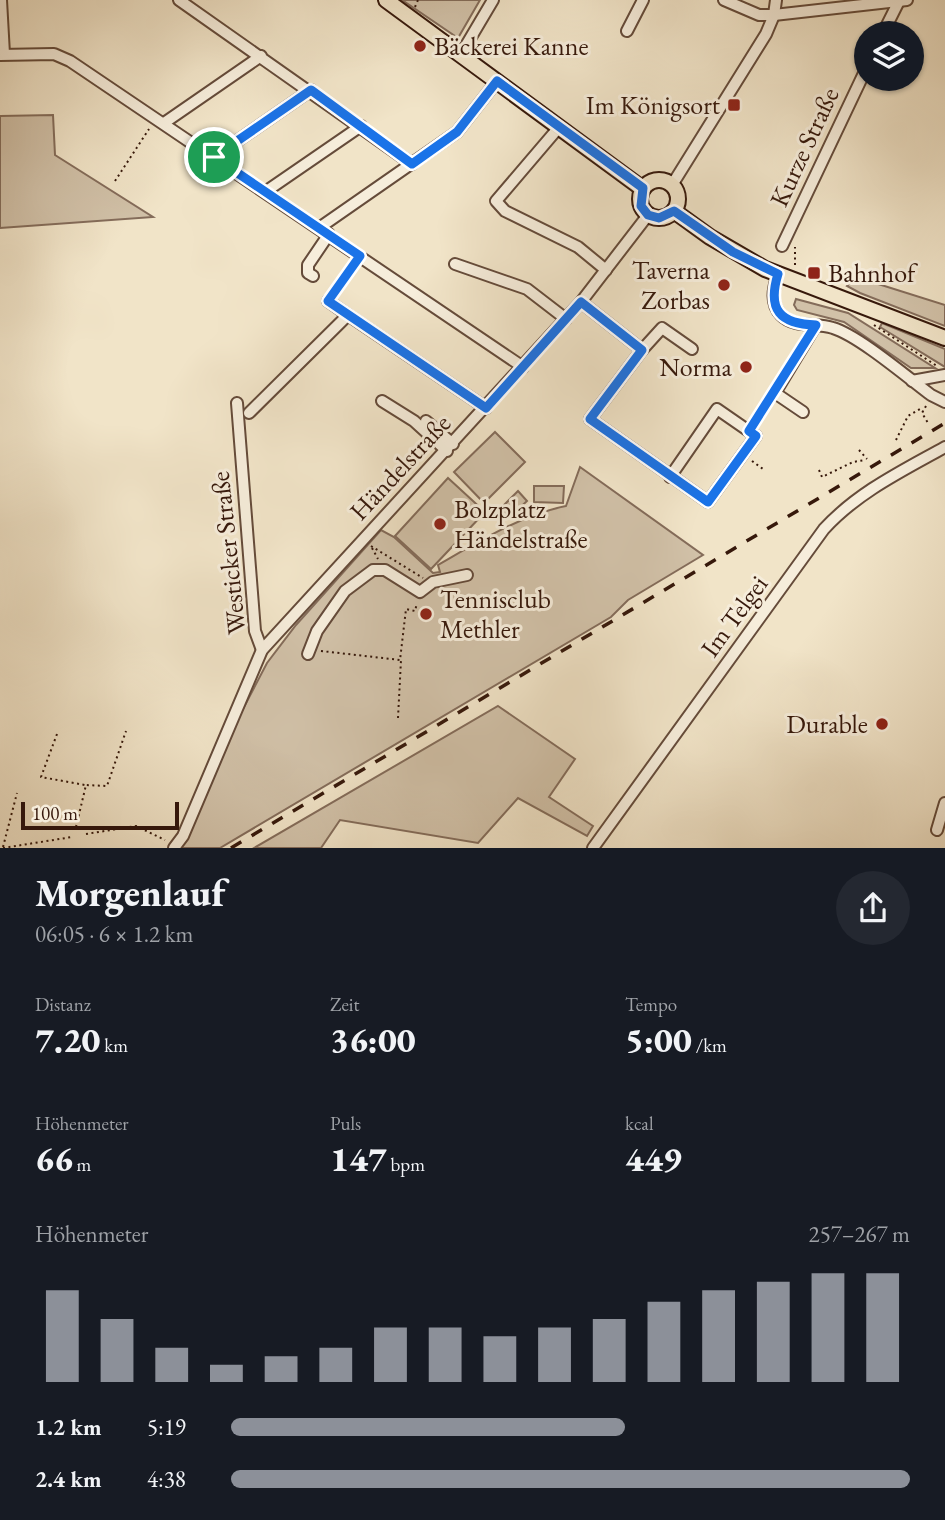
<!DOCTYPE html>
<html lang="de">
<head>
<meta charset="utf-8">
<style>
  :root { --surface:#171b24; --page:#242831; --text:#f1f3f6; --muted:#9ea1a6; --accent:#8c9099 }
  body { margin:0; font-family:"EB Garamond",serif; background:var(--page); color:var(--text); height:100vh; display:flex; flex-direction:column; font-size:26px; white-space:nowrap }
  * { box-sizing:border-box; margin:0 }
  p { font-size:23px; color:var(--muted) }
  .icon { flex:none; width:38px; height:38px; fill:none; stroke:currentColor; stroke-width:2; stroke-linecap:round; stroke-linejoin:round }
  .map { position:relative; height:848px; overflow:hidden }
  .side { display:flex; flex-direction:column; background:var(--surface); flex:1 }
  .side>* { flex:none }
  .buttons { position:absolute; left:854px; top:21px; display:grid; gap:14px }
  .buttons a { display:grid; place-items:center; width:70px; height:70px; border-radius:50%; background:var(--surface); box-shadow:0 2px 5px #0004; font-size:35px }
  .scale { position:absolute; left:21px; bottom:18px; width:158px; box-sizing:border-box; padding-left:7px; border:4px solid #36180b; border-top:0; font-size:19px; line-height:24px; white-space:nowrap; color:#36180b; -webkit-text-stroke:5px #f6eddb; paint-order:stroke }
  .pin { position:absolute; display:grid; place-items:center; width:60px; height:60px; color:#fff; margin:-30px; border:4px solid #fff; border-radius:50%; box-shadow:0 2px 7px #0007 }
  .round { display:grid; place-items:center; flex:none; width:74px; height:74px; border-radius:37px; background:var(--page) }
  .headline { display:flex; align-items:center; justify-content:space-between; height:119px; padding:0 35px }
  h1 { font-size:38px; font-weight:800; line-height:52px }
  .metrics { display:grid; grid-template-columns:repeat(3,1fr); gap:10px; height:119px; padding:7px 35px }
  .metrics div { display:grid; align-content:center }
  .metrics b { font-size:35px; font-weight:800 }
  .metrics small { font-size:19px; font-weight:400 }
  .metrics p { font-size:19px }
  .chart { height:196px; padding:14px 35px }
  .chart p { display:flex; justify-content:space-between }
  .chart svg { width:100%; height:126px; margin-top:7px; stroke:var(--accent); stroke-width:6 }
  ul { padding:0 35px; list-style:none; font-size:23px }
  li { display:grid; grid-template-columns:112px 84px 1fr; align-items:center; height:52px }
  li i { height:18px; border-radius:9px; background:var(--accent) }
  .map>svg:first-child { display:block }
  .green { fill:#d1c1a8; stroke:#846c5a; stroke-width:2 }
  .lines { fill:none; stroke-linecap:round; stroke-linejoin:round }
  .minor-casing { stroke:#654b3a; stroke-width:14 }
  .major-casing { stroke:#36180b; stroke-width:18 }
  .path { stroke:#36180b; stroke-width:2; stroke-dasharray:2 3.5; stroke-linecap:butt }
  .minor { stroke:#f6eddb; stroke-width:10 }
  .major { stroke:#f1e4c8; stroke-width:14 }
  .rail { stroke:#36180b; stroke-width:3.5; stroke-dasharray:12 12; stroke-linecap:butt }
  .route-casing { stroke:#fff; stroke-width:14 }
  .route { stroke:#1a73e8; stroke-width:9 }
  .poi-dot { fill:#8f2418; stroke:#f6eddb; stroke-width:2.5 }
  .labels { text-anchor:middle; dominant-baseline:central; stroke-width:6; stroke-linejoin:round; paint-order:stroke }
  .poi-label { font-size:26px; fill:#36180b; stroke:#f6eddb; text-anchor:start }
  .street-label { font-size:26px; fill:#36180b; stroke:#f6eddb }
</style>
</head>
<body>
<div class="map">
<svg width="945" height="848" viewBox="0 0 945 848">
  <rect width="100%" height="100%" fill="#f1e4c8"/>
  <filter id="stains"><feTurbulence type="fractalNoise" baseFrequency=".00286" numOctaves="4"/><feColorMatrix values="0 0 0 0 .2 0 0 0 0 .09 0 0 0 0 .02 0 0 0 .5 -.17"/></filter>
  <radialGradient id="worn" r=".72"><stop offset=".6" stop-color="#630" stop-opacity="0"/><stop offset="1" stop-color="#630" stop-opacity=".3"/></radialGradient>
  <g class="green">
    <polygon points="402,0 480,0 458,38"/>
    <polygon points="53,115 55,155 153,217 0,228 0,116"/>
    <polygon points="856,277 945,305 945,326 860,293 847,286"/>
    <polygon points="796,299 848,313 935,368 911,368 844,322 797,310 794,305"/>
    <polygon points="882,323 945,349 945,367 880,327"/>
    <polygon points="495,432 525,462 484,503 454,472"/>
    <path d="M580,467L703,555L628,600L611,617L220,848H179L231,732L267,663L296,625L381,530L394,537L433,573L440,572L438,565C478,542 521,515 566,506Z"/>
    <polygon points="448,478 485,512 431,569 395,536"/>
    <polygon points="534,486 564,486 563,503 534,502"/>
    <polygon points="518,491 527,501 510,517 501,508"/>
    <polygon points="498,706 575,759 549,797 593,826 587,836 518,798 478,843 340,820 321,848 254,848"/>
  </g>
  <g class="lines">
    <g class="minor-casing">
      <g id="minor">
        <polyline points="1,0 4,54"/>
        <polyline points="179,0 412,164"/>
        <polyline points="724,0 759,15 774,15 907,0"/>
        <polyline points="627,31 643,0"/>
        <polyline points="883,33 899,1"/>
        <polyline points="461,54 493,0"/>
        <polyline points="0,55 54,54 70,61 523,367"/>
        <polyline points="164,123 261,56"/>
        <polyline points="560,126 496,201 505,211 578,247 606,270"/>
        <polyline points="214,157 311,90"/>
        <polyline points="672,185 766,34 774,15 776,0"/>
        <polyline points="265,192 361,126"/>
        <polyline points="319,228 457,132 497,81"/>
        <polyline points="782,246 866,69"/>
        <polyline points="455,264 527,289 566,319"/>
        <path d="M778,274C773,289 770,303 781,315C795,329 816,322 833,328C859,336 907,377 931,395L945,402"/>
        <polyline points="313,276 308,273 308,265 329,234"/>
        <polyline points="328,301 348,315"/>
        <polyline points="581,302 642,350 590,419 708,502 756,436 717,409 670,477"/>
        <polyline points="642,350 662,328 692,349"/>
        <polyline points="912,381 945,375"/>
        <polyline points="382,401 414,421 447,451"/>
        <polyline points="237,403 255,631 262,650"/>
        <polyline points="803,412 775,393 816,325"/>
        <polyline points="249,413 348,315 486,408"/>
        <polyline points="426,421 453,444"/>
        <polyline points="308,654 317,631 345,591 373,570 385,570 420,592 433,582 467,575"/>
        <polyline points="937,830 945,803"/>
        <polyline points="174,848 183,836 262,650 581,302 648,215"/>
        <path d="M593,848L824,529C858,492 902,471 945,447"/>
      </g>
    </g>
    <g class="major-casing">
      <g id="major">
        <polyline points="386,0 643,189"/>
        <circle cx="659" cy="199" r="19"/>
        <polyline points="674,211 710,237 765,269 945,338"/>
      </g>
    </g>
    <g class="path">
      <polyline points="415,7 418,0"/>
      <polyline points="115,181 149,129"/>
      <polyline points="795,265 795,247"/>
      <polyline points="335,292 353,265"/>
      <polyline points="874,325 937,366"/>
      <polyline points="926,406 922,413 928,423"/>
      <polyline points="755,422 768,403"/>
      <polyline points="896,440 908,416 920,409 923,411"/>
      <polyline points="859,450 867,459"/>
      <polyline points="752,461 763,469"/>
      <polyline points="819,470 822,477 853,462 865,460"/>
      <polyline points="371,546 423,578"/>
      <polyline points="372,548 378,559"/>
      <polyline points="321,651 400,660 406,609 415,611 417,603"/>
      <polyline points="398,718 401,660"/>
      <polyline points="57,734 41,777 85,785"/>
      <polyline points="76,827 86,785 107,786 126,731"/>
      <polyline points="86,834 136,826 165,840"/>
      <polyline points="3,847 17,793"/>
      <polyline points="3,848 72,837"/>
    </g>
    <use href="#minor" class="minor"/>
    <use href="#major" class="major"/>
    <polyline class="rail" points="231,848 945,423"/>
  </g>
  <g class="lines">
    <g class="route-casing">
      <path id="route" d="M497,81L643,188L641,206L648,215L659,218L674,211L733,252L778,274C767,310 780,324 816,325L749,431L756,436L708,502L590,419L642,350L581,302L486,408L328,301L360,256L214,157L311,90L412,164L457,132Z"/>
    </g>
    <use href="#route" class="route"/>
  </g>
  <g class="poi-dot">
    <circle cx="420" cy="46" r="7"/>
    <rect x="727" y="98" width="14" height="14" rx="3.5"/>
    <rect x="807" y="266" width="14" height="14" rx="3.5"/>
    <circle cx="724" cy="285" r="7"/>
    <circle cx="746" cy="367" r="7"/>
    <circle cx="440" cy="524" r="7"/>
    <circle cx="426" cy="614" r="7"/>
    <circle cx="882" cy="724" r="7"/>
  </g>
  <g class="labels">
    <g class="poi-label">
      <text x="434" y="46">Bäckerei Kanne</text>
      <text x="720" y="105" text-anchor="end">Im Königsort</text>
      <text x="710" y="270" text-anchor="end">Taverna<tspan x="710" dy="30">Zorbas</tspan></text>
      <text x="828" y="273">Bahnhof</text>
      <text x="732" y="367" text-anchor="end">Norma</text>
      <text x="454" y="509">Bolzplatz<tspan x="454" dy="30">Händelstraße</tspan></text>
      <text x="440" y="599">Tennisclub<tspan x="440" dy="30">Methler</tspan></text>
      <text x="868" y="724" text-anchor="end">Durable</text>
    </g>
    <g class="street-label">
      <text transform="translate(804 147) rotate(-65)">Kurze Straße</text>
      <text transform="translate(400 467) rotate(-47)">Händelstraße</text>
      <text transform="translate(228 553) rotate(-96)">Westicker Straße</text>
      <text transform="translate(734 616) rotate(-54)">Im Telgei</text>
    </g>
  </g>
  <rect width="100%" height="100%" filter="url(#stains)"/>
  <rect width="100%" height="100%" fill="url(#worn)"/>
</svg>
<div class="buttons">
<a><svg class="icon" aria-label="layers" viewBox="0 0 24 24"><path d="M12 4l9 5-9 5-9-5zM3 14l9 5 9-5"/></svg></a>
</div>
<div class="scale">100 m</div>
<div class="pin" style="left:214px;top:157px;background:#1e9e55"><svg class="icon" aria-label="arrive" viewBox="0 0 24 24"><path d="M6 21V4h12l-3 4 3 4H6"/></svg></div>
</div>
<section class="side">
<div class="headline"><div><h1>Morgenlauf</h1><p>06:05 · 6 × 1.2 km</p></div><a class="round"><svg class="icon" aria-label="share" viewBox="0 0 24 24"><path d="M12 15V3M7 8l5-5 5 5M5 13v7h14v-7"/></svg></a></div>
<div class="metrics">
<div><p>Distanz</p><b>7.20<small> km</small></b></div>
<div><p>Zeit</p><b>36:00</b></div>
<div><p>Tempo</p><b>5:00<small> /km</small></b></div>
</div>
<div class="metrics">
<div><p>Höhenmeter</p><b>66<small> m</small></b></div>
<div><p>Puls</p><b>147<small> bpm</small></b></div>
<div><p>kcal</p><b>449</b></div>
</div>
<div class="chart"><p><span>Höhenmeter</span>257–267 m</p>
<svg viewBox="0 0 160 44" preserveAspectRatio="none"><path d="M5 44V12M15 44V22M25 44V32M35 44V38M45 44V35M55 44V32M65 44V25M75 44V25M85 44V28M95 44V25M105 44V22M115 44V16M125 44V12M135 44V9M145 44V6M155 44V6"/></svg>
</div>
<ul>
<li><b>1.2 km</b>5:19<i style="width:58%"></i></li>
<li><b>2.4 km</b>4:38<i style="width:100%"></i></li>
</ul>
</section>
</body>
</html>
